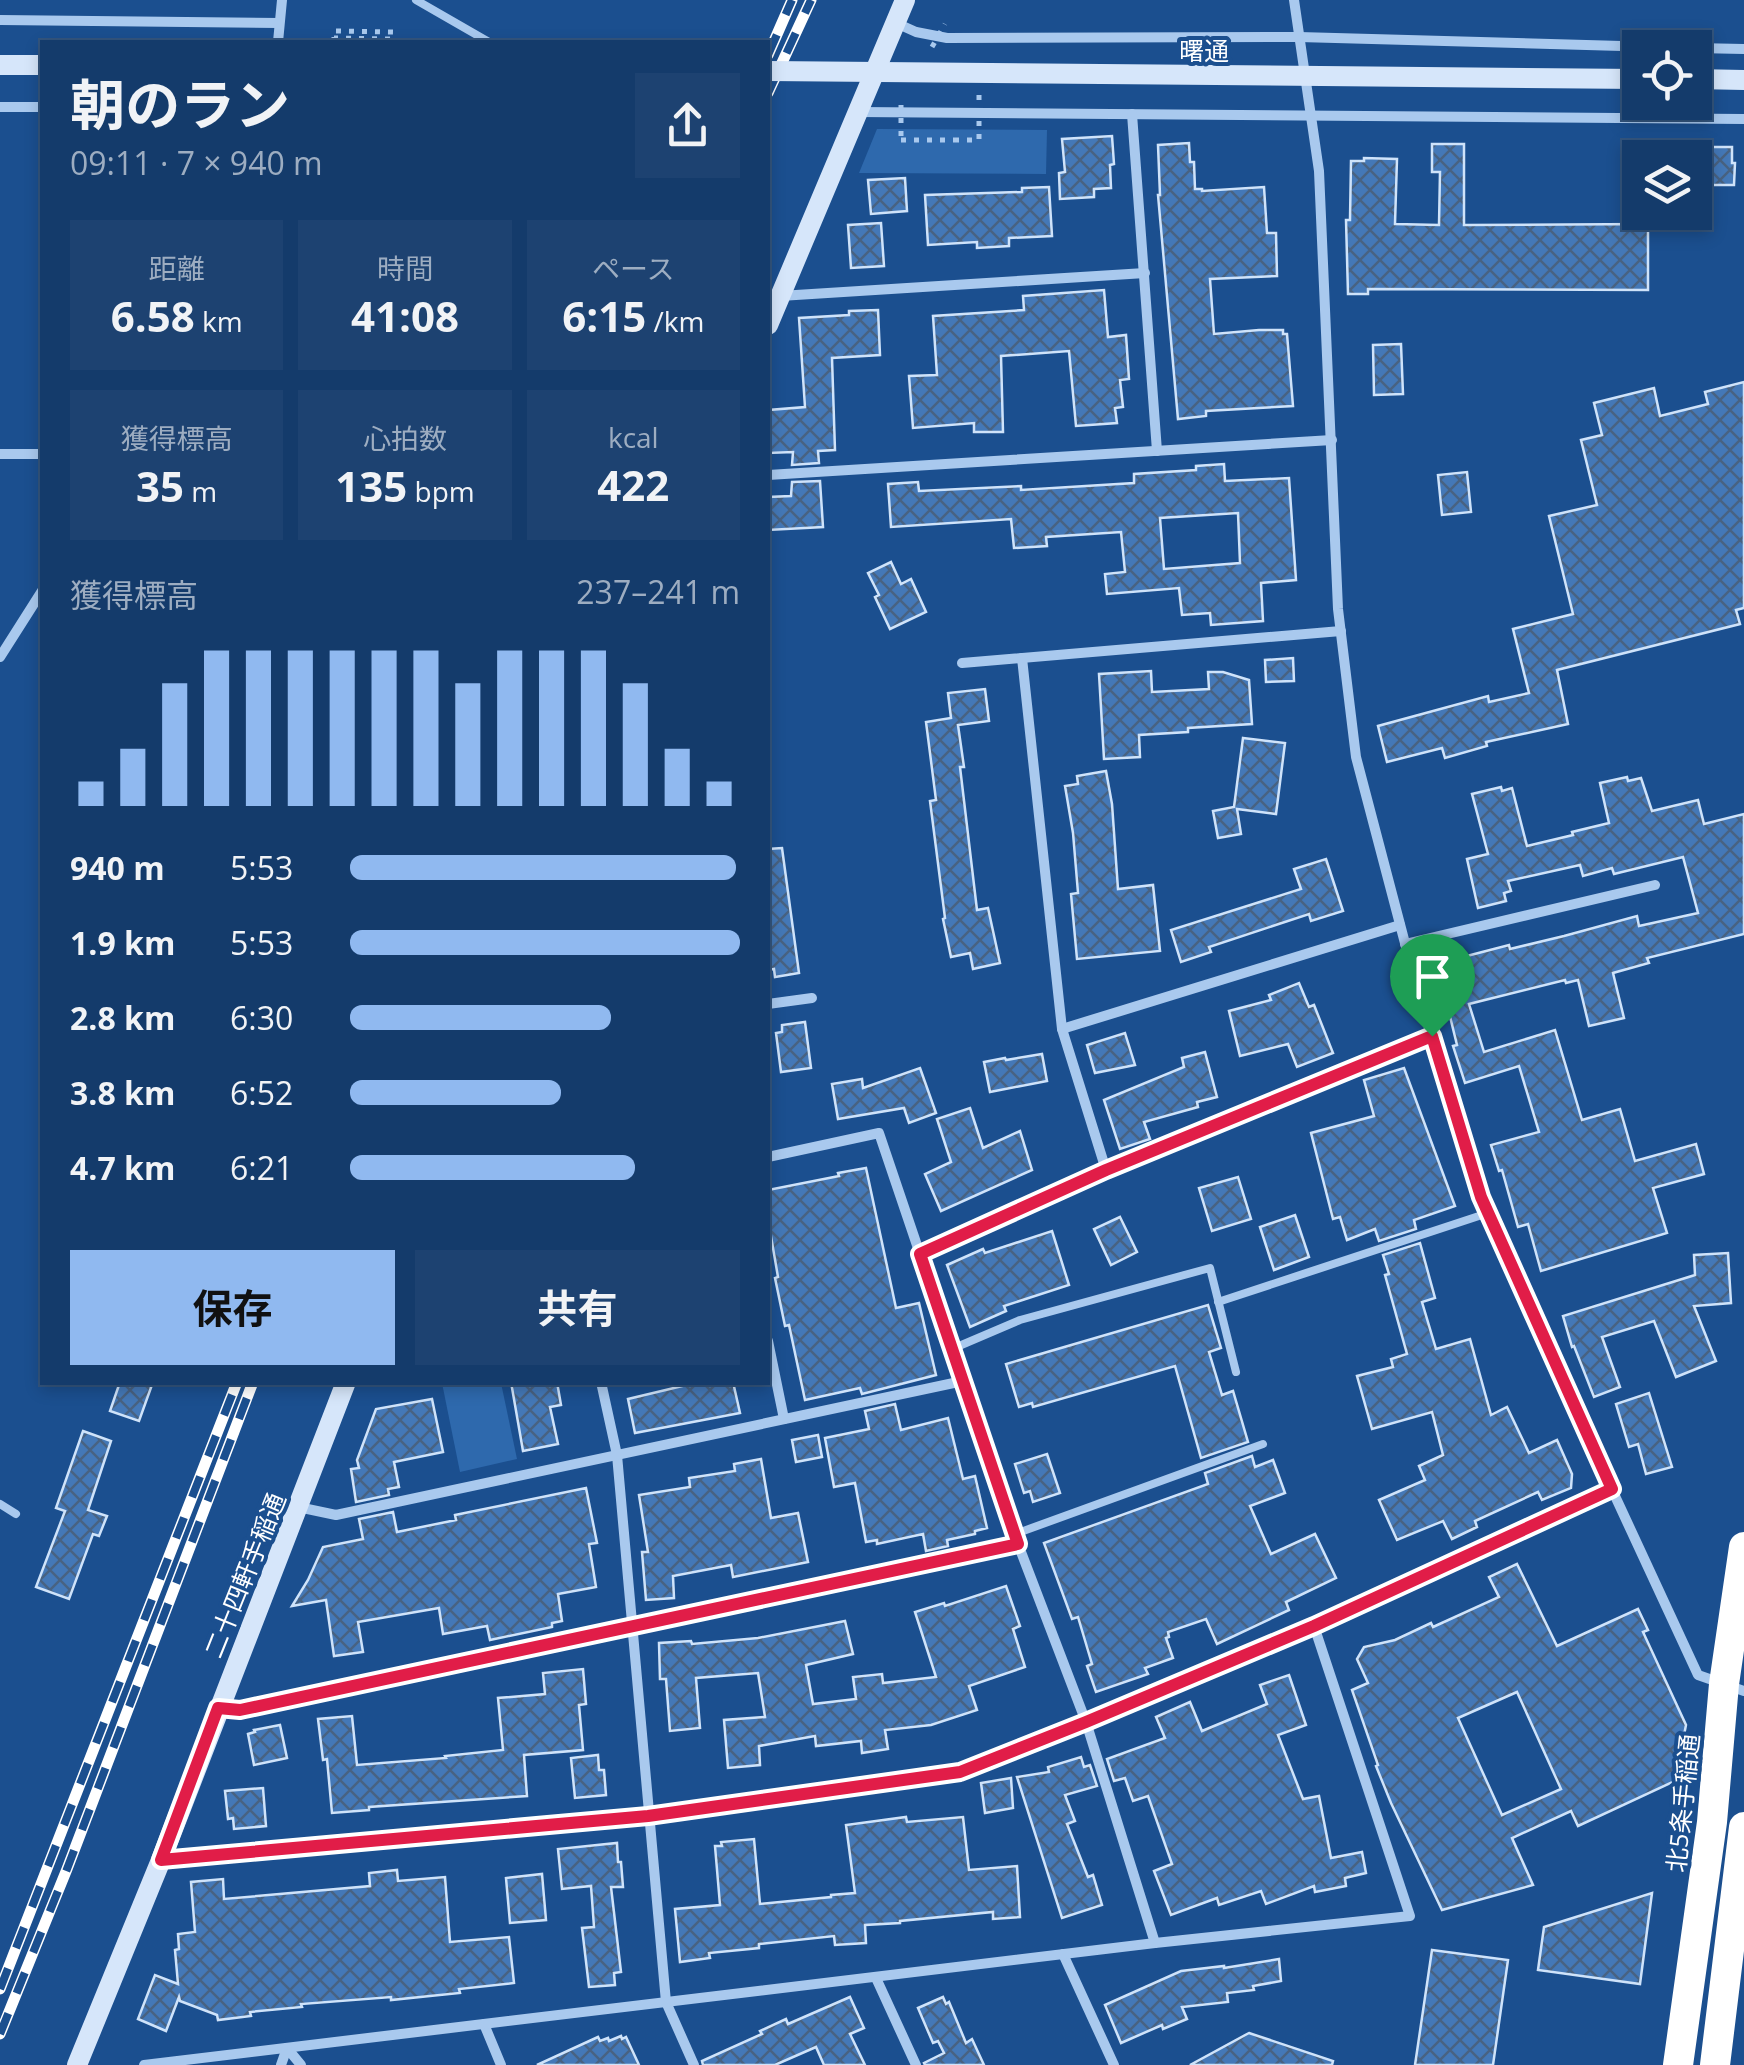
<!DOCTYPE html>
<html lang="ja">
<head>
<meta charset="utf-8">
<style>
  :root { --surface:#143b6b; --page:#1d4271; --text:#f1f3f6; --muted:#9dadc1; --line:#33557e; --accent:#90b9f0 }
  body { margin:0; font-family:"Open Sans","Noto Sans JP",sans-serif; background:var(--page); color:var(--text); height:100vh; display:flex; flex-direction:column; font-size:38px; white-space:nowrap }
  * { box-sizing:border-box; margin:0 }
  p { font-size:32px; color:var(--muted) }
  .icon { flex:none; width:55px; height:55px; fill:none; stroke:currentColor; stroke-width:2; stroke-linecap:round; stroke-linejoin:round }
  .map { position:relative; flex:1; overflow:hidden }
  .side { position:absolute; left:40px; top:40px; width:730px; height:1345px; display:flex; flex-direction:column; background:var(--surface); border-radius:0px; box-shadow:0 5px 15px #0003,0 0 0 2px var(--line) }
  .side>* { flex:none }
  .controls { position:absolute; left:1622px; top:30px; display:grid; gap:20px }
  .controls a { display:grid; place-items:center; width:90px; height:90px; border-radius:0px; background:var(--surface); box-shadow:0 5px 15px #0003,0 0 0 2px var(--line); font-size:50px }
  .pin { position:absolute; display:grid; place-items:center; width:85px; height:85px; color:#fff; margin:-102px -42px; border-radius:50% 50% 50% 0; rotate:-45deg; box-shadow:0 0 10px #0007 }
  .pin .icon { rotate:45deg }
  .round { display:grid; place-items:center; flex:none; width:105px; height:105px; border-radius:0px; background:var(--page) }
  .headline { display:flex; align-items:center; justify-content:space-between; height:170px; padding:0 30px }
  h1 { font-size:55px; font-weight:700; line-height:75px }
  .figures { display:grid; grid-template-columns:repeat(3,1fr); gap:15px; height:170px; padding:10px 30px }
  .figures div { display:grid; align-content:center; border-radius:0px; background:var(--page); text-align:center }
  .figures b { font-size:42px; font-weight:700 }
  .figures small { font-size:28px; font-weight:400 }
  .figures p { font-size:28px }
  .chart { height:280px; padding:20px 30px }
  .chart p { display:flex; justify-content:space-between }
  .chart svg { width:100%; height:180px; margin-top:10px; stroke:var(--accent); stroke-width:6 }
  .action { display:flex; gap:20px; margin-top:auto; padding:20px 30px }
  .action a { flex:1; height:115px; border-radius:0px; background:var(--accent); color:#111; font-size:40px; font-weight:700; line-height:115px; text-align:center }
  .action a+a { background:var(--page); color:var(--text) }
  ul { padding:0 30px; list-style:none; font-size:32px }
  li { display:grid; grid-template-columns:160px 120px 1fr; align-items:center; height:75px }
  li i { height:25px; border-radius:12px; background:var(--accent) }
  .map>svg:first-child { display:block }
  .green { fill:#2e69ad }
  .building { fill:url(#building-cross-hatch); stroke:#cfe3fa; stroke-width:2.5; fill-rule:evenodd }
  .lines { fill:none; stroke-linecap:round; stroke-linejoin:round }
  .path { stroke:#a9c9ee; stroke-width:5; stroke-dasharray:5 8; stroke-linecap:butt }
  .lane { stroke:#a9c9ee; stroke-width:8 }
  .street { stroke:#a9c9ee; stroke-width:10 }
  .secondary { stroke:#d6e6fa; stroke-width:20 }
  .highway { stroke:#fff; stroke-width:30 }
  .rail-casing { stroke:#fff; stroke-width:11 }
  .rail { stroke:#1b4f8f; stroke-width:8; stroke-dasharray:22; stroke-linecap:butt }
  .path-bridge { stroke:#a9c9ee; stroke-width:5; stroke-dasharray:5 8; stroke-linecap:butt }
  .secondary-bridge { stroke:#d6e6fa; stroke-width:20 }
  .route-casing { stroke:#fff; stroke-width:20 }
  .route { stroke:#e11d48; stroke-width:12 }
  .labels { text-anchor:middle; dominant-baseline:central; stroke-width:8; stroke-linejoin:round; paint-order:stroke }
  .street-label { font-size:25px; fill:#fff; stroke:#1b4f8f }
</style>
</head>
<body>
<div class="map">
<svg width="1744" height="2065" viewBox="0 0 1744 2065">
  <defs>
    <pattern id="building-cross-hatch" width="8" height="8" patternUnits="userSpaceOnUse" patternTransform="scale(2.5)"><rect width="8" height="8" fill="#4478b7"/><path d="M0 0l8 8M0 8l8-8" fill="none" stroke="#486282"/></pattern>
  </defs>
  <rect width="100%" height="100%" fill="#1b4f8f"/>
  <g class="green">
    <polygon points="877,129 1047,130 1046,174 859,173"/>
    <polygon points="442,1383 501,1383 517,1459 460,1472"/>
  </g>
  <g class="building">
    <polygon points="1112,136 1114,164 1110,165 1111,188 1094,189 1094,197 1060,199 1059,173 1065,172 1062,139"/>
    <polygon points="1189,143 1190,162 1194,162 1195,189 1202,189 1202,191 1264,187 1267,233 1276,233 1277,276 1210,279 1214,334 1259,330 1283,330 1283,334 1287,334 1293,406 1206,411 1206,416 1178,419 1158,195 1160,195 1158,145"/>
    <polygon points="1432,144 1464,144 1464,225 1648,224 1648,290 1368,289 1368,294 1348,294 1346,220 1350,220 1351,161 1364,161 1364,158 1397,159 1395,224 1439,225 1440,172 1432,172"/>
    <polygon points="1702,147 1732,147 1732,163 1735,163 1734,185 1701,185"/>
    <polygon points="905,178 907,211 871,214 868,180"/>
    <polygon points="1049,187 1052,236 1009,238 1009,246 977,248 977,242 928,245 925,195 1022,192 1022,188"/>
    <polygon points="881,223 884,266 851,268 848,225"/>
    <polygon points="1104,290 1108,337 1126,335 1129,379 1120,380 1123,407 1115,408 1117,423 1076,426 1069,351 1001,356 1003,432 974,432 974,423 913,428 909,376 937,375 933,316 1024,310 1023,296"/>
    <polygon points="878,310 880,355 832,358 835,450 818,451 819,463 792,465 793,452 768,453 768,430 770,430 769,410 805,407 799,318 849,315 849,311"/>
    <polygon points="1401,344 1403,394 1374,395 1373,345"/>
    <polygon points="1744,382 1744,608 1736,610 1740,624 1557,670 1568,724 1486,742 1487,746 1445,758 1442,748 1387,762 1378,726 1488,696 1489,702 1529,693 1513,629 1573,614 1549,516 1597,505 1581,440 1602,435 1594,403 1654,388 1660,416 1708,404 1705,392"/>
    <path d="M1224,464L1225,481L1289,478L1296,580L1261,583L1263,621L1211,625L1210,613L1182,615L1179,588L1107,594L1105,574L1125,572L1121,532L1046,537L1047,546L1014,548L1011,519L891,527L888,484L918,482L919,491L1021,486V490L1134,483V474L1196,470V466ZM1238,513L1240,563L1164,569L1160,518Z"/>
    <polygon points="1467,472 1471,512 1442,515 1438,475"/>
    <polygon points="820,481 823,527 768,530 768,497 791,496 792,482"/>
    <polygon points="891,562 901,584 911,579 926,612 890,629 875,597 879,595 868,573"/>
    <polygon points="1293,658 1294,681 1266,682 1265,660"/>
    <polygon points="1151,671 1152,692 1209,689 1208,672 1223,672 1249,680 1252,724 1188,728 1188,732 1139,735 1140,757 1104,759 1099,674"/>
    <polygon points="985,689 989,721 958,725 964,767 960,767 977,910 988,908 1000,963 973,969 970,953 951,957 943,919 945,918 930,801 936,800 926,722 951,718 948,693"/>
    <polygon points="1243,738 1285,743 1276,814 1237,809 1241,834 1218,838 1213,811 1234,807"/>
    <polygon points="1106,771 1112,804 1118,889 1153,885 1160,951 1077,959 1071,894 1078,893 1073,833 1065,786 1078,784 1077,776"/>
    <polygon points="1627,777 1628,781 1641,778 1652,811 1698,800 1704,824 1744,814 1744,934 1647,958 1649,963 1613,973 1624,1018 1589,1026 1578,980 1566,983 1565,980 1469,1004 1484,1052 1555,1030 1582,1120 1620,1109 1635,1161 1696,1144 1704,1174 1653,1188 1667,1233 1541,1271 1528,1224 1518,1227 1502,1170 1499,1171 1491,1145 1539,1132 1519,1066 1465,1083 1453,1046 1457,1045 1443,988 1446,987 1440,963 1509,945 1510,949 1564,936 1637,916 1639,926 1698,913 1683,857 1614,874 1612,868 1583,876 1580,865 1508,881 1511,891 1504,893 1506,901 1478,908 1467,859 1488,854 1472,794 1501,787 1502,791 1512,788 1527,846 1573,835 1572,832 1609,823 1600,783"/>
    <polygon points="782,848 799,973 775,977 774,969 768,970 768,849"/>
    <polygon points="1326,859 1343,911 1311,921 1309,914 1209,947 1211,952 1181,962 1171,930 1301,889 1294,869"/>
    <polygon points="1299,983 1309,1007 1314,1005 1333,1053 1297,1067 1288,1044 1240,1056 1229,1011 1271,1000 1269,995"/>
    <polygon points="805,1022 811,1068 781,1072 776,1033 782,1032 782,1025"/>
    <polygon points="1125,1033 1135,1065 1095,1073 1087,1045"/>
    <polygon points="1205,1052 1217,1097 1197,1102 1198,1107 1144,1122 1150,1139 1120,1149 1104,1100 1184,1067 1182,1058"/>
    <polygon points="1042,1054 1047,1081 990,1092 984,1062 1005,1058 1006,1060"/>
    <polygon points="920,1068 936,1113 909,1123 904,1108 838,1119 832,1084 862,1079 863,1088"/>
    <polygon points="1404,1068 1455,1206 1414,1220 1416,1229 1379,1241 1375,1229 1347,1240 1340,1217 1333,1219 1311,1133 1374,1116 1364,1080"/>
    <polygon points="970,1108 983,1148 1020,1131 1032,1170 941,1211 925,1174 951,1162 937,1119"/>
    <polygon points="866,1168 896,1308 919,1303 936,1375 862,1394 860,1388 805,1400 789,1325 785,1326 775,1278 778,1277 768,1219 768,1190 839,1176 838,1173"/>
    <polygon points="1238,1177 1251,1219 1212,1231 1199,1188"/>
    <polygon points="1295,1215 1309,1257 1274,1270 1260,1227"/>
    <polygon points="1120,1217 1137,1252 1111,1265 1094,1229"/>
    <polygon points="1052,1231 1069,1285 1004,1306 1006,1311 970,1327 947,1265 983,1249 985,1253"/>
    <polygon points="1420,1243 1435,1298 1422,1302 1436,1349 1470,1339 1491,1415 1507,1407 1529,1453 1557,1440 1572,1474 1571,1488 1542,1500 1538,1492 1475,1521 1477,1527 1452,1539 1443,1521 1397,1540 1379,1500 1425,1480 1419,1466 1443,1455 1432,1412 1372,1429 1357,1376 1393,1367 1391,1359 1407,1354 1385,1275 1389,1274 1383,1255"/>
    <polygon points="1728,1253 1731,1303 1694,1306 1716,1361 1676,1377 1654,1321 1602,1337 1620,1387 1594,1397 1574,1346 1572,1347 1563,1316 1695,1275 1694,1255"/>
    <polygon points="1208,1305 1221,1348 1209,1352 1222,1395 1233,1391 1248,1442 1201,1458 1175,1366 1033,1407 1032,1403 1019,1407 1006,1364"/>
    <polygon points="120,1382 153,1382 139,1421 110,1411"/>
    <polygon points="511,1382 557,1382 561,1405 550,1407 558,1444 523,1451"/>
    <polygon points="699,1382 733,1382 740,1413 635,1433 628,1399"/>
    <polygon points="1649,1393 1672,1467 1646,1474 1638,1444 1629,1447 1616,1404"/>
    <polygon points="432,1399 443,1452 394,1462 399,1487 388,1489 389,1495 356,1502 351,1469 359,1468 357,1460 376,1409"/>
    <polygon points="895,1404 901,1430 948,1418 963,1479 975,1476 987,1528 975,1531 975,1534 947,1540 948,1546 926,1551 923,1534 877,1544 877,1540 866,1542 855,1483 834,1487 825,1438 869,1429 865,1411"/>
    <polygon points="83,1431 111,1441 88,1510 107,1516 99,1536 93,1534 69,1599 36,1587 65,1511 56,1508"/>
    <polygon points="818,1435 822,1457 796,1462 792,1440"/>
    <polygon points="1047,1454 1060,1493 1033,1502 1030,1491 1024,1493 1015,1464"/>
    <polygon points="1252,1456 1255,1467 1273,1460 1285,1493 1250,1506 1271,1554 1315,1534 1336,1578 1286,1602 1289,1610 1217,1644 1206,1619 1168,1632 1169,1637 1166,1638 1173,1658 1145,1668 1148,1674 1096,1692 1087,1666 1092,1664 1078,1617 1072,1619 1044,1543 1208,1484 1205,1473"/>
    <polygon points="761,1459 771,1518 798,1513 808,1562 733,1577 731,1565 673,1576 674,1598 646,1600 642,1552 648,1552 639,1495 690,1487 689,1478 735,1471 734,1464"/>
    <polygon points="586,1488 597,1543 589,1544 596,1587 558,1594 562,1621 552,1623 552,1627 490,1640 487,1626 443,1634 439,1608 358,1622 363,1652 334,1656 326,1600 292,1606 308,1580 323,1547 363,1539 359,1519 393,1512 397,1532 456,1520 455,1515"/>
    <path d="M1517,1564L1557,1646L1638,1609L1648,1630L1643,1632L1686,1725L1675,1781L1578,1826L1571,1811L1512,1838L1533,1885L1442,1910L1391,1803L1376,1766L1378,1765L1352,1690L1368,1683L1357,1659L1364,1647L1395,1640L1431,1623L1433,1627L1499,1597L1489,1577ZM1517,1692L1561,1789L1502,1815L1458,1718Z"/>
    <polygon points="1006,1586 1020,1626 1013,1629 1025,1667 969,1686 977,1710 931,1725 885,1730 888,1749 862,1753 861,1741 816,1746 815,1736 759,1746 760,1765 728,1768 724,1720 765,1717 758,1673 696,1678 700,1728 670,1731 666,1679 660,1679 659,1643 691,1641 692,1644 758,1638 845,1621 853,1654 806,1665 813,1704 856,1699 853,1677 882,1674 883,1683 936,1677 915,1612 944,1603 945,1606"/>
    <polygon points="583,1669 586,1704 579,1705 583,1750 524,1755 527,1796 369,1807 369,1810 332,1813 327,1759 323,1760 318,1719 352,1716 357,1765 446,1758 445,1756 503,1750 498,1698 545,1694 543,1673"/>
    <polygon points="1289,1675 1306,1725 1278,1735 1303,1799 1319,1796 1331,1858 1362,1852 1366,1873 1345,1878 1346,1886 1315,1892 1314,1886 1266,1904 1261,1891 1219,1905 1217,1898 1171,1915 1154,1871 1172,1864 1148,1796 1133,1801 1125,1778 1114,1781 1107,1759 1165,1738 1156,1717 1190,1702 1202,1731 1267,1704 1260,1685"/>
    <polygon points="280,1725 287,1758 254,1765 248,1734 255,1732 254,1730"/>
    <polygon points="598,1755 599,1770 604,1770 606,1795 575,1798 571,1758"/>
    <polygon points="1081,1757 1084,1767 1090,1765 1097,1786 1065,1795 1075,1821 1067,1824 1088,1877 1093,1875 1102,1905 1062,1918 1017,1777 1049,1772 1048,1767"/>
    <polygon points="1011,1778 1013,1808 985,1813 981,1783"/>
    <polygon points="263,1788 266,1826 234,1829 233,1818 228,1819 225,1791"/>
    <polygon points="906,1817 907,1822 963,1817 969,1870 1017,1866 1020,1917 993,1919 993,1912 900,1921 900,1923 865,1925 866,1943 835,1945 834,1936 759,1944 759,1948 709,1953 710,1958 680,1962 675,1909 720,1905 715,1846 722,1846 721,1842 754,1839 760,1904 831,1897 831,1895 855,1893 846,1825"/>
    <polygon points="617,1843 618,1862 621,1862 623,1887 611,1887 621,1972 614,1973 615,1985 589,1987 582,1928 594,1927 591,1886 562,1889 558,1849"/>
    <polygon points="397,1870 398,1881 445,1877 450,1942 509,1937 514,1983 459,1989 460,1993 430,1996 391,2000 391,1997 301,2004 302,2007 250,2012 251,2016 218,2020 217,2015 180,2001 179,1997 166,2031 138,2019 155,1975 178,1984 175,1950 179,1949 178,1934 195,1932 191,1882 223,1879 224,1899 370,1886 369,1873"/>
    <polygon points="542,1874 546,1920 510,1923 506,1878"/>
    <polygon points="1652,1893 1640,1984 1538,1970 1544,1927"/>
    <polygon points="1432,1950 1508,1960 1493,2065 1415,2065"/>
    <polygon points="1279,1959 1281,1981 1253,1986 1254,1990 1227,1993 1228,2002 1182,2007 1187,2019 1163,2029 1162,2025 1121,2043 1105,2005 1181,1971 1224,1966 1224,1968"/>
    <polygon points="850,1997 864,2028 850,2034 865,2065 824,2065 816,2047 775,2065 703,2065 702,2061 762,2034 760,2031 786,2019 788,2024"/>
    <polygon points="943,1997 946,2004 949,2002 966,2043 972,2039 984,2065 925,2065 924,2063 944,2053 938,2041 933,2043 918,2008"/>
    <polygon points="1249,2033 1333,2061 1332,2065 1190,2065"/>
    <polygon points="621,2036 622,2039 626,2037 639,2065 537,2065 598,2037 600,2041 608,2038 609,2041"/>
  </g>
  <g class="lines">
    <g class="path">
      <polyline points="390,39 334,38 334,31 393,32"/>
      <polyline points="901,140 954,140"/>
    </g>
    <g class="lane">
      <polyline points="416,0 489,42"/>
      <polyline points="1218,1302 1488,1213"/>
      <polyline points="952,1349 1020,1320 1210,1268 1236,1372"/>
      <polyline points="0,1504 16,1514"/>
      <polyline points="1015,1534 1263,1444"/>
    </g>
    <g class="street">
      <polyline points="1294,0 1319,171 1338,609 1356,757 1416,985 1481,1197 1590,1442 1698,1675 1744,1691"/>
      <polyline points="0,20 279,23"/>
      <polyline points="896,23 916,32 947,38 1299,37 1693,48"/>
      <polyline points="278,42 282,0"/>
      <polyline points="1695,48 1744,49"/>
      <polyline points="0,107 42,107"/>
      <polyline points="858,112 1744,119"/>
      <polyline points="1132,114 1157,451"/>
      <polyline points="780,296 1145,273"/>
      <polyline points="0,454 42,454"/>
      <polyline points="768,475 1332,440"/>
      <polyline points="0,657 42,591"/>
      <polyline points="1022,658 1062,1029 1106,1170"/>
      <polyline points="962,663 1341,631"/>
      <polyline points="1405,944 1655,885"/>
      <polyline points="768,1004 812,998"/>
      <polyline points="1062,1029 1400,925"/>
      <polyline points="768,1157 879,1133 1018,1544 1086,1722 1155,1943"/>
      <polyline points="920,1254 1106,1170 1431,1036"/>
      <polyline points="768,1341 784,1419"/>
      <polyline points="601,1382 617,1455 666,2002 694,2065"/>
      <polyline points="298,1507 336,1515 963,1381"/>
      <polyline points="218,1708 240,1710 1018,1544"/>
      <polyline points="162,1860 648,1816 960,1771 1086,1722 1314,1626 1612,1489"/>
      <polyline points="1063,1954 1114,2065"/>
      <polyline points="876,1978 916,2065"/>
      <polyline points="484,2024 501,2065"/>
      <polyline points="287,2048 301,2065"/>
      <polyline points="144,2065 1155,1943 1410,1916 1314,1626"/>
      <polyline points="281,2065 287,2048"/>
    </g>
    <g class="secondary">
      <polyline points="0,65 42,65"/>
      <polyline points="1695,79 1744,80"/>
      <polyline points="768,325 905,0"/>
      <polyline points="77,2065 161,1860 346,1382"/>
    </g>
    <g class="highway">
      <polyline points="1678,2065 1712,1822 1724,1684 1744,1547"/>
      <polyline points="1715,2065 1744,1827"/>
    </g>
    <g class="rail-casing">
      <g id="rail">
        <polyline points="768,55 792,0"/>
        <polyline points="768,93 811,0"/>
        <polyline points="0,1989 237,1382"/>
        <polyline points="0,2034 67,1869 253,1382"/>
      </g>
    </g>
    <use href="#rail" class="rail"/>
    <g class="path-bridge">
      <polyline points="932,47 945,24"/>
      <polyline points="901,105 901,140"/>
      <polyline points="954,140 979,140 979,94"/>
    </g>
    <polyline class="secondary-bridge" points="768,71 1640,79"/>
  </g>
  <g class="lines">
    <g class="route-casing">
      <polygon id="route" points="1432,1036 1481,1197 1612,1489 1314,1626 1086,1722 960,1772 648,1816 161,1860 218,1708 240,1710 1018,1544 920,1254 1106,1170"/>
    </g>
    <use href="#route" class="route"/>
  </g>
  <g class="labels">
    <g class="street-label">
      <text x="1204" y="50">曙通</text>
      <text transform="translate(244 1575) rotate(-68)">二十四軒手稲通</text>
      <text transform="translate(1682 1803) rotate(-84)">北5条手稲通</text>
    </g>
  </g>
</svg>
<div class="controls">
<a><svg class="icon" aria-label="locate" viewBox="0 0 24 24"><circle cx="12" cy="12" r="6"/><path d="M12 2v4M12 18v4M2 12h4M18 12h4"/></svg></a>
<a><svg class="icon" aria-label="layers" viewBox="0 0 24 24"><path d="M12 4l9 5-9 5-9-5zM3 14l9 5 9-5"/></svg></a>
</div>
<div class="pin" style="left:1432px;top:1036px;background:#1e9e55"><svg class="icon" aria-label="arrive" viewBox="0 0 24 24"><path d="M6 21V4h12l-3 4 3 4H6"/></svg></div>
<section class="side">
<div class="headline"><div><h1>朝のラン</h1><p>09:11 · 7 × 940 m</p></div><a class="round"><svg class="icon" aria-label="share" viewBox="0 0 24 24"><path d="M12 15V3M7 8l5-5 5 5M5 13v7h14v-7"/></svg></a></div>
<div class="figures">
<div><p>距離</p><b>6.58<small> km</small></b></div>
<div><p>時間</p><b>41:08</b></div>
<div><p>ペース</p><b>6:15<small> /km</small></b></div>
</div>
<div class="figures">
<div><p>獲得標高</p><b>35<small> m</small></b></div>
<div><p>心拍数</p><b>135<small> bpm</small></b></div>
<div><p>kcal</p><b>422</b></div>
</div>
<div class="chart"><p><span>獲得標高</span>237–241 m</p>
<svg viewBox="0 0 160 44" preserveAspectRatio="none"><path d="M5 44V38M15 44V30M25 44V14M35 44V6M45 44V6M55 44V6M65 44V6M75 44V6M85 44V6M95 44V14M105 44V6M115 44V6M125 44V6M135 44V14M145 44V30M155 44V38"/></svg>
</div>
<ul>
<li><b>940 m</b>5:53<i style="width:99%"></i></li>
<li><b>1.9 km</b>5:53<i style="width:100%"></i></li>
<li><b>2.8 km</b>6:30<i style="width:67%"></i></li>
<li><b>3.8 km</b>6:52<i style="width:54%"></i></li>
<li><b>4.7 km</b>6:21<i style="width:73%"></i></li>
</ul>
<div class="action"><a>保存</a><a>共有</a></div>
</section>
</div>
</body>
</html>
